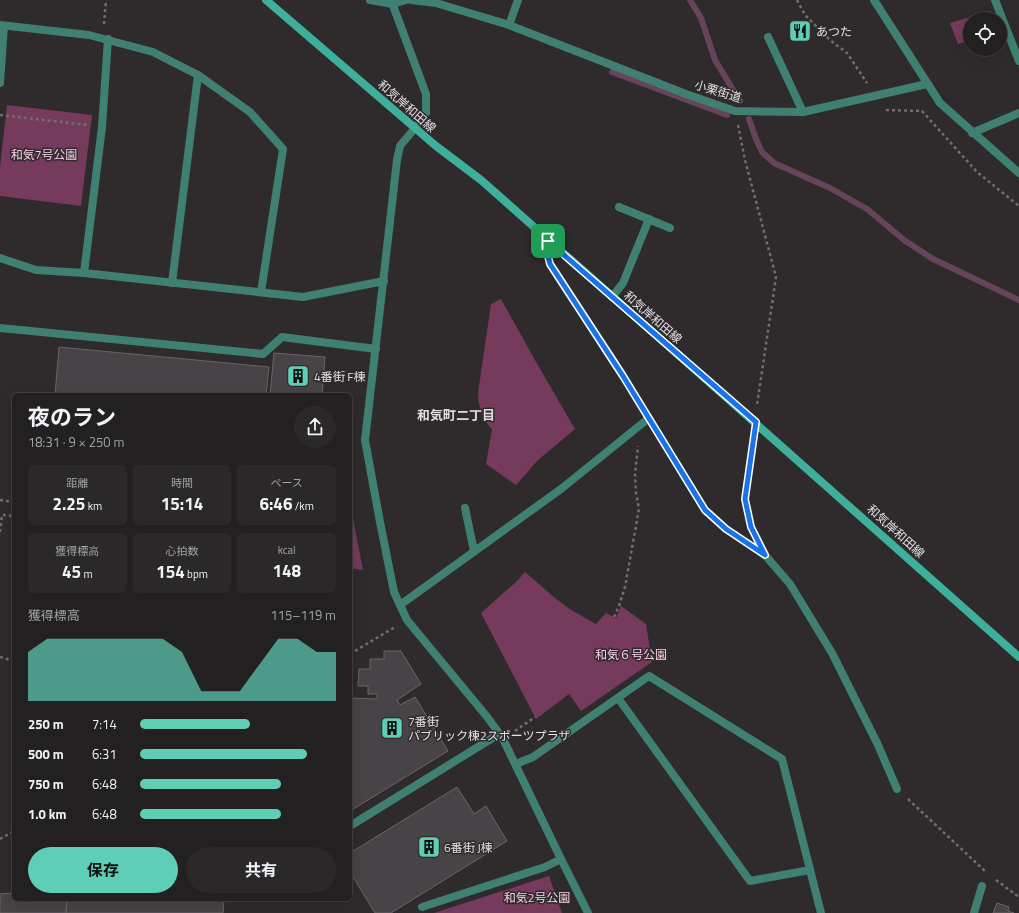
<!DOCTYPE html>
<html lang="ja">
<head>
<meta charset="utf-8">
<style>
  :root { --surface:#232021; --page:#2b282a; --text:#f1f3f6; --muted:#a3a3a5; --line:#403e3f; --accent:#5eceb7 }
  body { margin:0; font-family:"Titillium Web","Noto Sans JP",sans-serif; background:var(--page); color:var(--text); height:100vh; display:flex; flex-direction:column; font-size:15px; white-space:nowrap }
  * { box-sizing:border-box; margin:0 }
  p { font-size:13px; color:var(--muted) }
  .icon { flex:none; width:22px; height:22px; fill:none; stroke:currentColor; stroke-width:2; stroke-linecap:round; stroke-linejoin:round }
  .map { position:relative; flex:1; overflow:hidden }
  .side { position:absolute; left:12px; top:393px; width:340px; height:508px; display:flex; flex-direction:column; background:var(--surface); border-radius:6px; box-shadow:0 4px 16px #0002,0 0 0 1px var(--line) }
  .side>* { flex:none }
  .controls { position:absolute; left:963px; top:12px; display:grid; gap:8px }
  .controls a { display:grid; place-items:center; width:44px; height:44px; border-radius:50%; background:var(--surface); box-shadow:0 4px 16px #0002,0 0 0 1px var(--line); font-size:20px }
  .pin { position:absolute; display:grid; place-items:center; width:34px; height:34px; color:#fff; margin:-17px; border-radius:8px; box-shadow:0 2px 6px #0006 }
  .round { display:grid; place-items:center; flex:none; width:42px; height:42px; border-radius:21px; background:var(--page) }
  .overview { display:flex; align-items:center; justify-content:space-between; height:68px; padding:0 16px }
  h1 { font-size:22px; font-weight:700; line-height:30px }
  .figures { display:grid; grid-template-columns:repeat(3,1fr); gap:6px; height:68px; padding:4px 16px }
  .figures div { display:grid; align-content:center; border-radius:6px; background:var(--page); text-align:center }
  .figures b { font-size:17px; font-weight:700 }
  .figures small { font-size:11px; font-weight:400 }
  .figures p { font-size:11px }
  .chart { height:112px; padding:8px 16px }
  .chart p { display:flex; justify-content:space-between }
  .chart svg { width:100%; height:72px; margin-top:4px; fill:var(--accent); opacity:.7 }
  .action { display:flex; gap:8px; margin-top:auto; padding:8px 16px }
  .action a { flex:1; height:46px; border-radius:24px; background:var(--accent); color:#111; font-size:16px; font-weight:700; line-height:46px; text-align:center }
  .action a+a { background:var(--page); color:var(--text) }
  ul { padding:0 16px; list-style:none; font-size:13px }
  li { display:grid; grid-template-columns:64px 48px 1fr; align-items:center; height:30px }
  li i { height:10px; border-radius:5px; background:var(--accent) }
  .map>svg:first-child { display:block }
  .green { fill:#763a5d }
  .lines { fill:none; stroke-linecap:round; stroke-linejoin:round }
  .stream { stroke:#68435c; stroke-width:6 }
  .building { fill:#484346; stroke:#696466 }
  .path { stroke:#726e70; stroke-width:2.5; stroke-dasharray:3 3; stroke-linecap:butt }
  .service { stroke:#3f8072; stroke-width:8 }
  .minor { stroke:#3f8072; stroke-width:8 }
  .tertiary { stroke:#3f8072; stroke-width:8 }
  .secondary { stroke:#3eaf9a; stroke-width:8 }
  .route-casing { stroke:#fff; stroke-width:8 }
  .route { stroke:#1a73e8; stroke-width:5 }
  .labels { text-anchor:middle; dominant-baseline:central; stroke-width:3; stroke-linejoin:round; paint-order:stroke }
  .poi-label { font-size:12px; fill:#e3e0e2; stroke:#2f2a2c; text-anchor:start }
  .street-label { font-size:12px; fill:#e3e0e2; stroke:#2f2a2c }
  .park-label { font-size:12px; fill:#f8d1e5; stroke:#2f2a2c }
  .neighbourhood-label { font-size:13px; font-weight:bold; fill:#e2dcdf; stroke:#2f2a2c }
</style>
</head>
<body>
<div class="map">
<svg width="1019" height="913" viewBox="0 0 1019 913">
  <rect width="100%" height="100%" fill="#2f2a2c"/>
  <g class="green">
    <polygon points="990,11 993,19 970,19 970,40 958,44 950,23"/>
    <polygon points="7,105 92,115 81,206 0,196 0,167"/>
    <path d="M501,299L536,362L575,429L538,460L516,485L486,464L492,429C483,420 478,406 478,393L491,304Z"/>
    <polygon points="350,514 352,514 363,570 350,568"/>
    <polygon points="525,572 555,598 571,610 596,624 606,613 616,618 621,606 646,624 652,662 581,711 569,694 536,719 481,613 517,581"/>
    <polygon points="549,876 562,913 434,913"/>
  </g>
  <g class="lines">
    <g class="stream">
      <polyline points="690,0 701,18 715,60 740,101"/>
      <polyline points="612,72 727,115"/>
      <polyline points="749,119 756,139 762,152 774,163 830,188 867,209 904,240 933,259 1019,300"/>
    </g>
  </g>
  <g class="building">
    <polygon points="59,347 269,367 266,395 55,395"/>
    <polygon points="274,353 325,357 322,395 270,395"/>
    <polygon points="384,651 401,651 421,684 397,700 400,705 415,697 448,751 350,811 350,698 377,699 377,694 368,694 368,686 358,686 359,669 370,669 370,659 384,659"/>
    <polygon points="457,787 474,814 486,806 507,841 391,913 375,913 350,872 350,853"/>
    <polygon points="14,886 14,899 67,899 66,913 0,913 0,894 12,893 12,887"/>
    <polygon points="67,899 224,899 223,913 66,913"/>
    <polygon points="997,903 1009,907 1008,911 1014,913 993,913"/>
  </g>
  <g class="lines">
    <g class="path">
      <polyline points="797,0 805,15 830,40 847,53 867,83"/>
      <polyline points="104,24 106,0"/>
      <polyline points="886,110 922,111 977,172 1019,206"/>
      <polyline points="0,115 88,125"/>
      <polyline points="738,125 745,160 776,277 757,405"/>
      <polyline points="0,500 14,502"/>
      <polyline points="751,527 745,499 754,442"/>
      <polyline points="0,532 2,515 14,516"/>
      <polyline points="614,617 619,606 625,587 639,509 636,493 635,474 638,446"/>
      <polyline points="350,654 395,627"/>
      <polyline points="0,657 14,661"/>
      <polyline points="515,731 535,717"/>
      <polyline points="908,799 986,872"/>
      <polyline points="13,831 14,822"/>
      <polyline points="0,839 14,831"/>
      <polyline points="996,880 1019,897"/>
    </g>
    <g class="service">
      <polyline points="0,328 263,354 282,337 376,349"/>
      <polyline points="350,826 499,734"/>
      <polyline points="422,907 545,867 561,859"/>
    </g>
    <g class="minor">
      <polyline points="370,0 393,4 406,0"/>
      <polyline points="391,0 426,94 426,113 415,128"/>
      <polyline points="411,0 436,3 509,25 686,94 735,111 803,112 927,84"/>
      <polyline points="874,0 940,103 1019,173"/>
      <polyline points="995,0 1019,61"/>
      <polyline points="0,25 89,35 153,52 198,75 250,112 283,149 261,292"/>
      <polyline points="509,25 518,0"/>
      <polyline points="768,37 803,112"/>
      <polyline points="0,83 4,26"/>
      <polyline points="972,133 1019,113"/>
      <polyline points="619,207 670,228"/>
      <polyline points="548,241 548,256 550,264 623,376 705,510 726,529 765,555 790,584 832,653 878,745 897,789"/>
      <polyline points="0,258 36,270 84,273 303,297 384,281"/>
      <polyline points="84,273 102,127 108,39"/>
      <polyline points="172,283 198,75"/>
      <polyline points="612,297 623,283 649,219"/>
      <polyline points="465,508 474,551"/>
      <polyline points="400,605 561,489 649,418"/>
      <polyline points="618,698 750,881 810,870"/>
      <polyline points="516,764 533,757 649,676 782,759 821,913"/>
      <polyline points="974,913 982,886"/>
    </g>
    <polyline class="tertiary" points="415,128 400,146 397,160 365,440 380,522 394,592 407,620 488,718 503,739 561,859 588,913"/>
    <polyline class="secondary" points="266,0 436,146 481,180 1019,657"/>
  </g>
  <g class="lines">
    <g class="route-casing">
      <polygon id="route" points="548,241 756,422 745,499 751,527 765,555 726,529 705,510 623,376 550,264 548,256"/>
    </g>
    <use href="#route" class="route"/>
  </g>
  <defs>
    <g id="restaurant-square" transform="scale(1.15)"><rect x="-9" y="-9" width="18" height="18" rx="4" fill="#5eceb7" stroke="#2f2a2c"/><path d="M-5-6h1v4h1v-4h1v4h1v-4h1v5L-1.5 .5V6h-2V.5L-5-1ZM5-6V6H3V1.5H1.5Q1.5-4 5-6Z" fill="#111"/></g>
    <g id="building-square" transform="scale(1.15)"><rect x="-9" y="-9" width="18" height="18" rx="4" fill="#5eceb7" stroke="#2f2a2c"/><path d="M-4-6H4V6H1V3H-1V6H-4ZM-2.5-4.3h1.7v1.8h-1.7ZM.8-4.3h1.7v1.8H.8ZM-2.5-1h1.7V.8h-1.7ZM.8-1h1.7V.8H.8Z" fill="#111"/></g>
  </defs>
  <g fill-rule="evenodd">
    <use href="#restaurant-square" x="800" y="31"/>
    <use href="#building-square" x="298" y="376"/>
    <use href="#building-square" x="392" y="728"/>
    <use href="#building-square" x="429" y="847"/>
  </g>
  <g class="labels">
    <g class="poi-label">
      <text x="816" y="31">あつた</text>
      <text x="314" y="376">4番街 F棟</text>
      <text x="408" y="721">7番街<tspan x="408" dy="14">パブリック棟2スポーツプラザ</tspan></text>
      <text x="444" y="847">6番街 J棟</text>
    </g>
    <g class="street-label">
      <text transform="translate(718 91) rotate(17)">小栗街道</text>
      <text transform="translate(407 106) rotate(41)">和気岸和田線</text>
      <text transform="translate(653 317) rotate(41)">和気岸和田線</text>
      <text transform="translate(896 531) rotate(42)">和気岸和田線</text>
    </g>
    <g class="park-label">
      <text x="44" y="154">和気7号公園</text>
      <text x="631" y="654">和気６号公園</text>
      <text x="537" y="897">和気2号公園</text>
    </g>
    <g class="neighbourhood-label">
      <text x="456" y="415">和気町二丁目</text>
    </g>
  </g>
</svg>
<div class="controls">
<a><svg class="icon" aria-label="locate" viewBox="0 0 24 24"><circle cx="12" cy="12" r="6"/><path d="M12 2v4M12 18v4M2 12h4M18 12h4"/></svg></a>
</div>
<div class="pin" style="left:548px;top:241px;background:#1e9e55"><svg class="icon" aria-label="arrive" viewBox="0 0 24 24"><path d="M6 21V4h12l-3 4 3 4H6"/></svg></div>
<section class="side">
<div class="overview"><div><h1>夜のラン</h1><p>18:31 · 9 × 250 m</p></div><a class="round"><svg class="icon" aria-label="share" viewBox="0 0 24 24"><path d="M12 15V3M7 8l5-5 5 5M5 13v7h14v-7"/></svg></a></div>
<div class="figures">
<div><p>距離</p><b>2.25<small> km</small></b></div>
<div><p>時間</p><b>15:14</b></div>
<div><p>ペース</p><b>6:46<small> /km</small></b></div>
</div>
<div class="figures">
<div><p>獲得標高</p><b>45<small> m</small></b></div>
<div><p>心拍数</p><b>154<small> bpm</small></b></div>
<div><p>kcal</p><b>148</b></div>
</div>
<div class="chart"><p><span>獲得標高</span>115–119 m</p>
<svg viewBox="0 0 160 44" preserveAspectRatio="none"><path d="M0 44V14L10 6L20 6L30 6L40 6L50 6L60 6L70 6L80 14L90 38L100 38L110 38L120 22L130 6L140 6L150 14L160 14V44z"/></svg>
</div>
<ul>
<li><b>250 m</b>7:14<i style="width:56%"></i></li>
<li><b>500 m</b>6:31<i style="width:85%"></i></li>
<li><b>750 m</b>6:48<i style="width:72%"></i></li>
<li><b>1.0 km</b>6:48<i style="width:72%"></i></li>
</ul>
<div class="action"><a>保存</a><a>共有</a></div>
</section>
</div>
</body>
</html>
